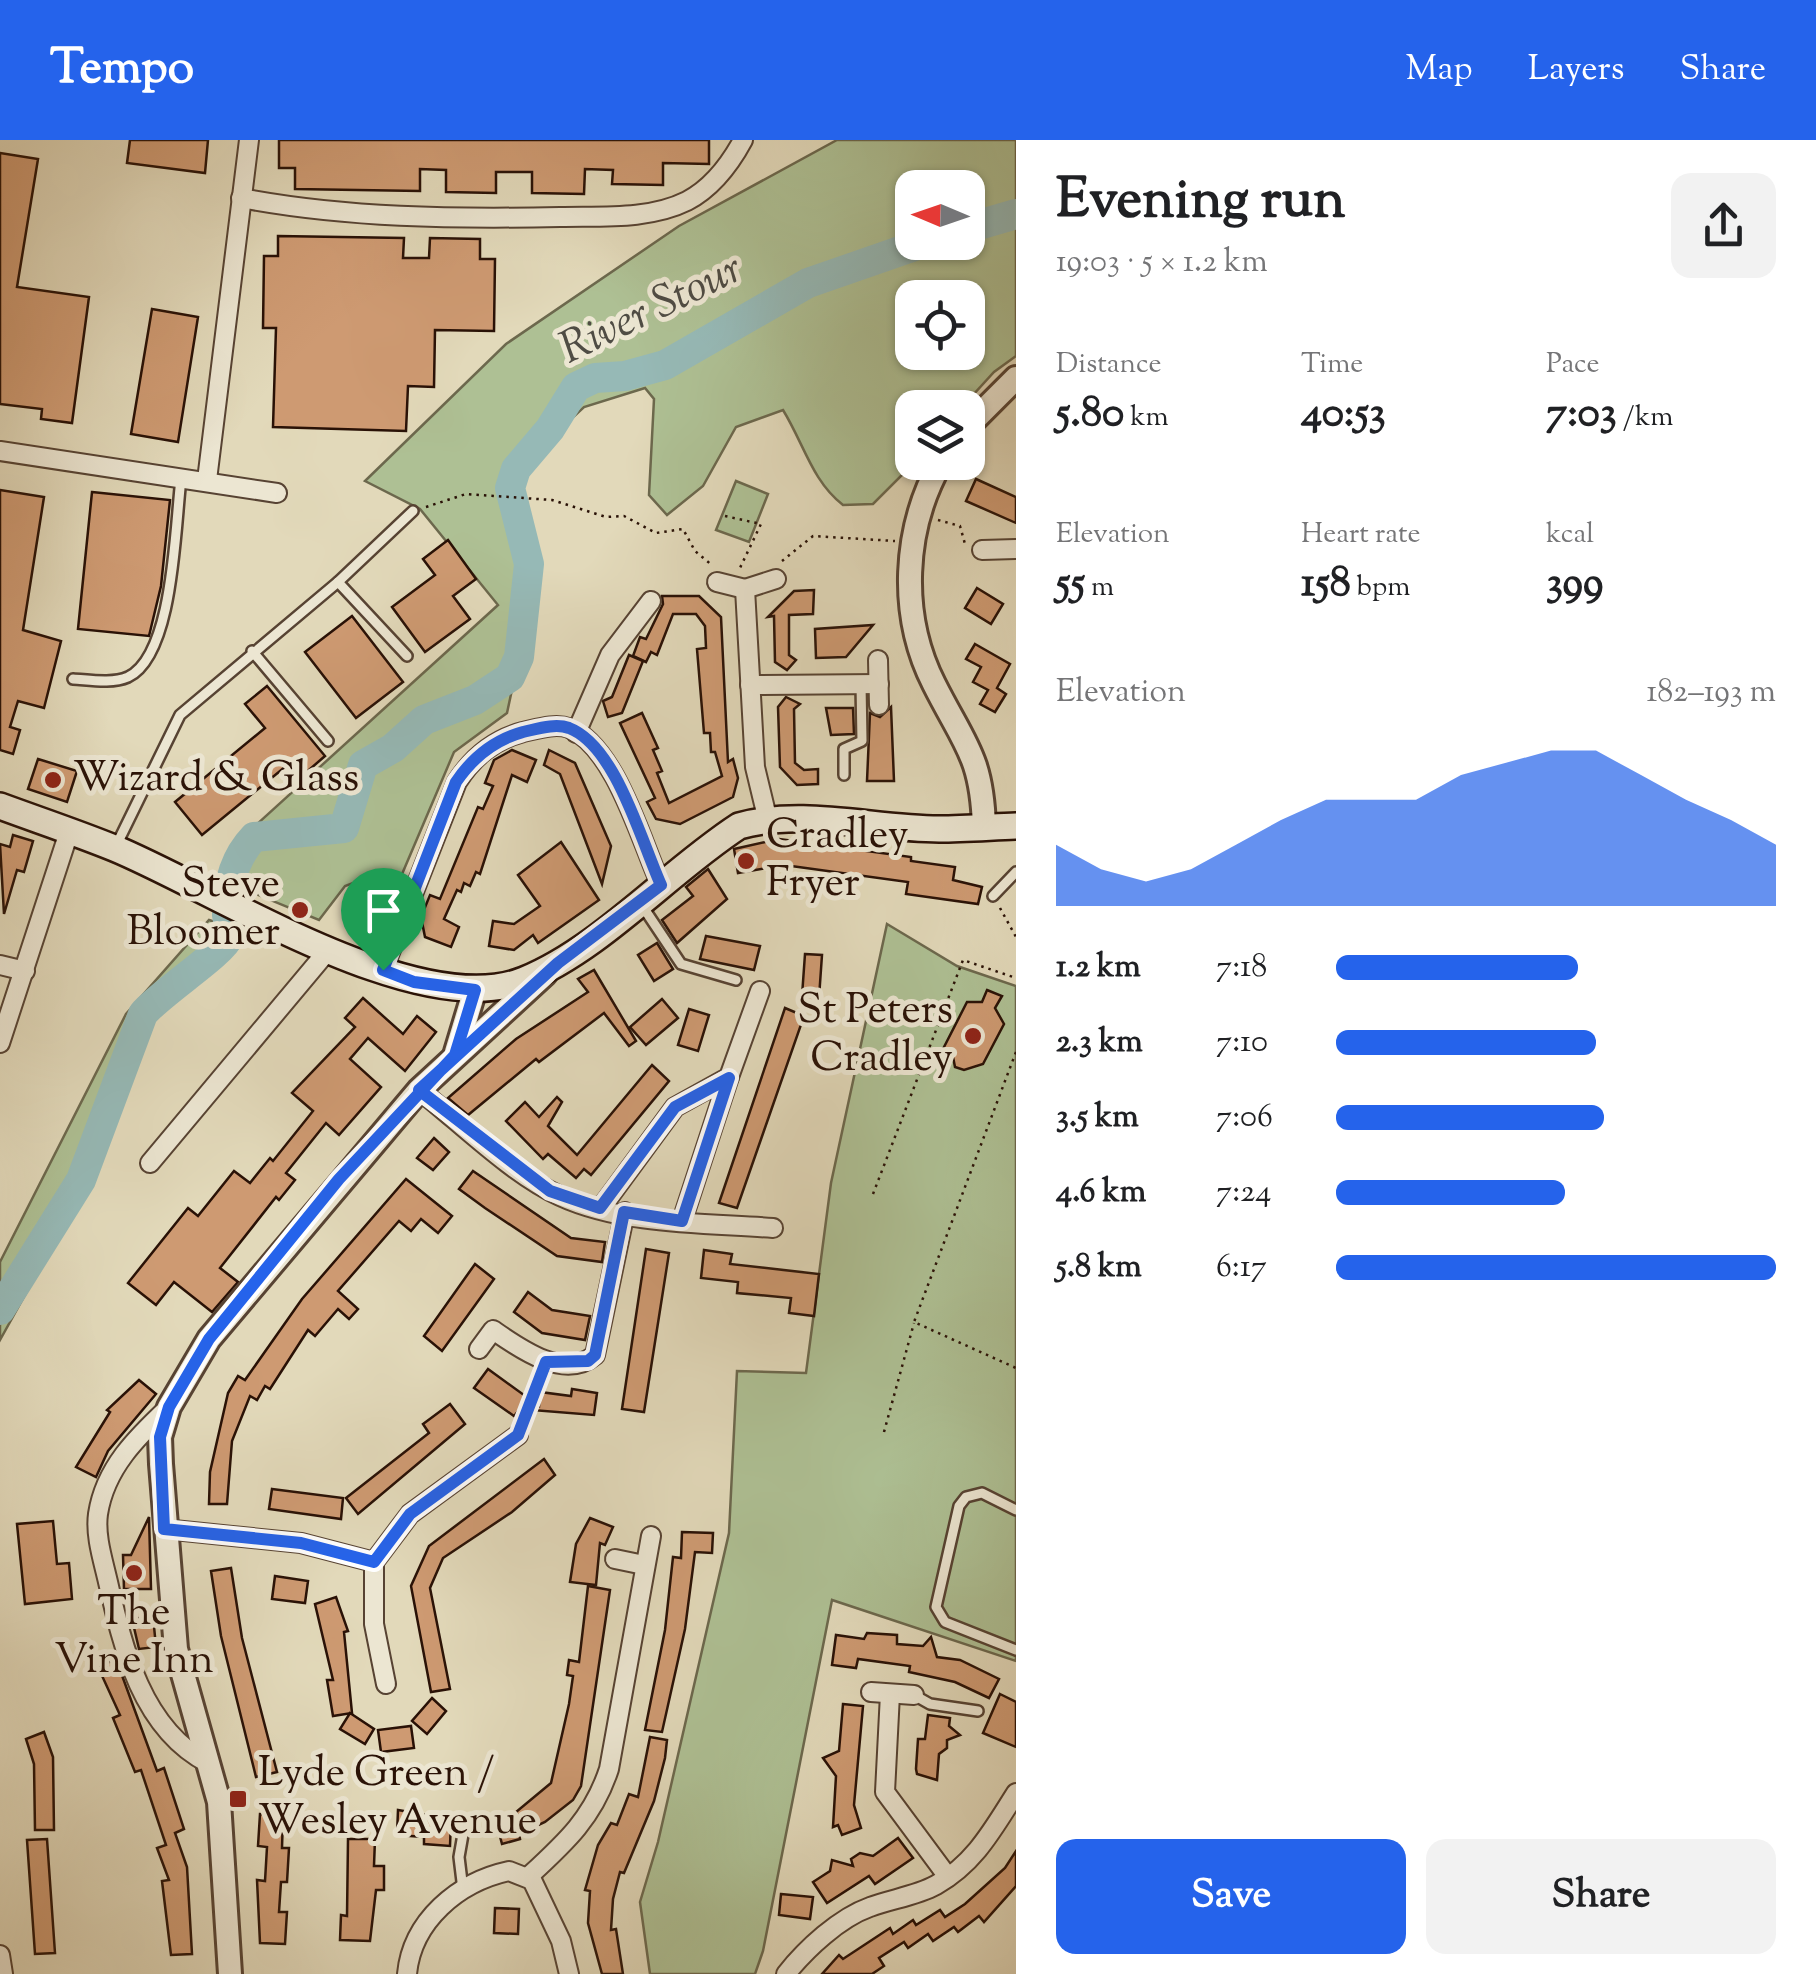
<!DOCTYPE html>
<html lang="en">
<head>
<meta charset="utf-8">
<style>
  :root { --surface:#fff; --page:#f2f2f2; --text:#202124; --muted:#757577; --accent:#2563eb }
  body { margin:0; font-family:"Sorts Mill Goudy",serif; background:var(--page); color:var(--text); height:100vh; display:flex; flex-direction:column; font-size:38px; white-space:nowrap }
  * { box-sizing:border-box; margin:0 }
  p { font-size:32px; color:var(--muted) }
  .icon { flex:none; width:55px; height:55px; fill:none; stroke:currentColor; stroke-width:2; stroke-linecap:round; stroke-linejoin:round }
  .map { position:relative; flex:1; overflow:hidden }
  .details { display:flex; flex-direction:column; background:var(--surface); width:800px }
  .details>* { flex:none }
  .needle { width:65px; rotate:272deg }
  .fabs { position:absolute; left:895px; top:30px; display:grid; gap:20px }
  .fabs a { display:grid; place-items:center; width:90px; height:90px; border-radius:20px; background:var(--surface); box-shadow:0 2px 8px #0004; font-size:50px }
  .pin { position:absolute; display:grid; place-items:center; width:85px; height:85px; color:#fff; margin:-102px -42px; border-radius:50% 50% 50% 0; rotate:-45deg; box-shadow:0 0 10px #0007 }
  .pin .icon { rotate:45deg }
  .round { display:grid; place-items:center; flex:none; width:105px; height:105px; border-radius:20px; background:var(--page) }
  .overview { display:flex; align-items:center; justify-content:space-between; height:170px; padding:0 40px }
  h1 { font-size:55px; font-weight:700; line-height:75px }
  .figures { display:grid; grid-template-columns:repeat(3,1fr); gap:15px; height:170px; padding:10px 40px }
  .figures div { display:grid; align-content:center }
  .figures b { font-size:42px; font-weight:700 }
  .figures small { font-size:28px; font-weight:400 }
  .figures p { font-size:28px }
  .chart { height:280px; padding:20px 40px }
  .chart p { display:flex; justify-content:space-between }
  .chart svg { width:100%; height:180px; margin-top:10px; fill:var(--accent); opacity:.7 }
  .action { display:flex; gap:20px; margin-top:auto; padding:20px 40px }
  .action a { flex:1; height:115px; border-radius:20px; background:var(--accent); color:#fff; font-size:40px; font-weight:700; line-height:115px; text-align:center }
  .action a+a { background:var(--page); color:var(--text) }
  ul { padding:0 40px; list-style:none; font-size:32px }
  li { display:grid; grid-template-columns:160px 120px 1fr; align-items:center; height:75px }
  li i { height:25px; border-radius:12px; background:var(--accent) }
  header { display:flex; align-items:center; gap:60px; box-sizing:border-box; height:140px; padding:0 50px; background:var(--accent); color:#fff }
  header strong { font-size:48px }
  nav { display:flex; gap:55px; margin-inline-start:auto; font-size:35px }
  main { display:flex; flex:1; min-height:0 }
  .map>svg:first-child { display:block }
  .green { fill:#aec094; stroke:#6c684d; stroke-width:2.5; fill-rule:evenodd }
  .lines { fill:none; stroke-linecap:round; stroke-linejoin:round }
  .river { stroke:#96b9b6; stroke-width:30 }
  .building { fill:#ce9a72; stroke:#291106; stroke-width:2.5 }
  .service-casing { stroke:#574333; stroke-width:14 }
  .minor-casing { stroke:#574333; stroke-width:22 }
  .tertiary-casing { stroke:#574333; stroke-width:28 }
  .secondary-casing { stroke:#291106; stroke-width:30 }
  .path { stroke:#291106; stroke-width:2.5; stroke-dasharray:2.5 5; stroke-linecap:butt }
  .service { stroke:#ece6d2; stroke-width:9 }
  .minor { stroke:#ece6d2; stroke-width:18 }
  .tertiary { stroke:#ece6d2; stroke-width:22 }
  .secondary { stroke:#ece6d2; stroke-width:25 }
  .route-casing { stroke:#fff; stroke-width:20 }
  .route { stroke:#2563eb; stroke-width:12 }
  .poi-dot { fill:#8f2418; stroke:#ece6d2; stroke-width:4 }
  .labels { text-anchor:middle; dominant-baseline:central; stroke-width:10; stroke-linejoin:round; paint-order:stroke }
  .poi-label { font-size:42px; fill:#291106; stroke:#ece6d2; text-anchor:start }
  .water-label { font-size:45px; font-style:italic; fill:#4f4c44; stroke:#ece6d2 }
</style>
</head>
<body>
<header>
<strong>Tempo</strong>
<nav><a>Map</a><a>Layers</a><a>Share</a></nav>
</header>
<main>
<div class="map">
<svg width="1016" height="1834" viewBox="0 0 1016 1834">
  <rect width="100%" height="100%" fill="#e2d9ba"/>
  <filter id="stains"><feTurbulence type="fractalNoise" baseFrequency=".002" numOctaves="4"/><feColorMatrix values="0 0 0 0 .2 0 0 0 0 .09 0 0 0 0 .02 0 0 0 .5 -.17"/></filter>
  <radialGradient id="worn" r=".72"><stop offset=".6" stop-color="#630" stop-opacity="0"/><stop offset="1" stop-color="#630" stop-opacity=".3"/></radialGradient>
  <g class="green">
    <path d="M837,0H1016V216L994,232L962,267L912,268L914,323L873,364L843,365C812,341 804,304 783,270L736,287L703,346L667,375L649,355L654,259L645,248L584,267L516,330L510,348L529,424L519,517L507,573L454,612L388,767L369,737L345,746L319,780L217,738L233,706L498,465L420,369L365,341L506,204L679,86ZM912,48H968V102H912ZM912,158H968V212H912Z"/>
    <polygon points="736,341 768,354 749,402 716,390"/>
    <polygon points="209,780 252,794 146,883 113,986 87,1043 0,1200 0,1122 126,874"/>
    <polygon points="887,784 957,826 1016,846 1016,1521 832,1460 763,1811 755,1834 650,1834 640,1762 658,1702 729,1393 737,1231 806,1233 831,1043"/>
  </g>
  <g class="lines">
    <g class="river">
      <polyline points="968,88 1016,74"/>
      <path d="M0,1170L81,1040L143,874C159,854 223,813 229,797C231,790 228,783 227,775C227,746 234,718 254,697L344,688L363,625L393,608L424,580L475,560L510,537L519,517L529,424L510,348L516,329L550,289L576,247L595,238L625,236L665,225L808,143L926,102"/>
    </g>
  </g>
  <g class="building">
    <polygon points="130,0 208,0 205,33 127,23"/>
    <polygon points="279,0 709,0 709,24 663,23 663,45 612,44 613,30 585,29 584,54 532,53 532,32 496,32 496,53 446,52 446,30 420,29 420,51 295,49 295,28 279,28"/>
    <polygon points="0,13 38,19 17,147 89,157 72,283 41,279 42,269 0,264"/>
    <polygon points="278,96 404,98 403,118 429,118 430,98 480,99 480,119 495,119 494,191 435,190 434,247 408,246 406,291 273,287 276,188 263,188 264,116 278,116"/>
    <polygon points="152,169 198,177 178,302 131,294"/>
    <polygon points="976,339 1016,357 1016,383 966,361"/>
    <polygon points="0,350 44,357 23,490 61,501 44,568 18,561 10,587 20,590 13,614 0,610"/>
    <polygon points="92,352 170,360 161,446 149,496 78,489"/>
    <polygon points="448,400 476,439 453,456 470,479 425,512 392,467 435,435 423,419"/>
    <polygon points="977,448 1003,464 991,484 965,468"/>
    <polygon points="814,450 813,474 789,475 789,515 796,520 787,530 775,522 774,476 768,477 794,451"/>
    <polygon points="662,456 699,456 721,477 728,622 733,619 738,638 733,657 680,684 656,679 647,662 655,658 620,583 642,573 658,608 653,610 662,631 657,633 669,663 722,636 715,612 711,612 710,593 704,593 697,509 706,508 705,486 696,474 673,474 657,515 651,512 646,522 633,516 640,497 646,499 663,464"/>
    <polygon points="352,476 403,542 356,578 305,512"/>
    <polygon points="873,485 846,517 816,518 815,489"/>
    <polygon points="975,504 1010,524 997,548 1006,554 995,572 980,564 988,550 973,542 981,527 966,519"/>
    <polygon points="629,515 643,521 622,573 608,577 603,561 612,557"/>
    <polygon points="267,546 325,616 302,636 291,622 202,695 175,662 265,588 245,564"/>
    <polygon points="786,557 800,564 794,569 795,623 804,630 818,629 818,644 797,645 780,627 778,567"/>
    <polygon points="891,567 894,641 867,641 870,573 880,577"/>
    <polygon points="826,568 853,568 854,594 831,595"/>
    <polygon points="512,610 536,620 527,642 512,635 480,734 476,732 470,746 464,743 461,752 457,750 444,779 459,787 451,807 425,797 421,777 430,755 440,759 478,667 483,669 493,646 485,643 494,620"/>
    <polygon points="549,610 575,623 611,706 602,744 560,634 544,625"/>
    <polygon points="38,619 77,631 67,662 28,649"/>
    <polygon points="13,695 33,701 24,732 17,730 4,774 0,704 10,707"/>
    <polygon points="779,699 911,717 911,721 955,727 953,740 982,747 978,764 906,754 908,742 784,725 738,733 734,709"/>
    <polygon points="561,702 599,760 538,803 533,795 514,810 489,806 493,781 514,784 540,766 518,735"/>
    <polygon points="708,729 727,759 677,803 662,780 693,756 686,747"/>
    <polygon points="706,796 760,806 754,830 700,819"/>
    <polygon points="657,803 673,829 654,841 638,815"/>
    <polygon points="805,814 822,815 818,872 801,870"/>
    <polygon points="594,830 636,901 629,906 604,873 539,922 536,919 468,975 448,958 516,899 588,852 578,839"/>
    <polygon points="987,850 1002,856 995,868 1004,884 983,924 964,930 955,927 952,912 943,909 967,862 982,862"/>
    <polygon points="363,858 403,894 417,876 436,892 405,931 368,898 350,919 381,947 339,995 326,983 286,1033 295,1040 279,1060 276,1057 220,1128 238,1142 212,1172 174,1142 156,1165 128,1143 188,1068 198,1076 234,1031 250,1043 270,1018 273,1021 313,971 292,953 355,887 345,878"/>
    <polygon points="662,859 678,878 646,905 630,887"/>
    <polygon points="785,868 804,876 737,1068 719,1063"/>
    <polygon points="689,869 709,875 698,911 678,905"/>
    <polygon points="652,925 669,941 591,1035 584,1029 576,1038 548,1014 543,1019 506,981 525,962 539,977 557,957 562,962 548,986 577,1015"/>
    <polygon points="434,998 449,1012 433,1030 417,1018"/>
    <polygon points="473,1031 571,1098 605,1102 602,1122 557,1116 485,1068 459,1049"/>
    <polygon points="406,1039 452,1076 438,1093 421,1079 411,1091 399,1081 338,1151 358,1169 349,1179 338,1169 315,1196 308,1190 270,1249 265,1246 257,1260 250,1256 232,1301 227,1364 209,1364 210,1332 228,1253 238,1236 245,1240 302,1159"/>
    <polygon points="646,1109 669,1113 644,1272 622,1269"/>
    <polygon points="704,1110 732,1114 730,1124 819,1134 814,1176 789,1173 791,1158 737,1153 738,1142 701,1138"/>
    <polygon points="475,1124 494,1139 442,1211 424,1196"/>
    <polygon points="528,1152 552,1170 590,1176 585,1200 542,1193 514,1172"/>
    <polygon points="488,1229 539,1266 540,1252 571,1256 572,1249 597,1253 594,1275 520,1269 514,1276 474,1248"/>
    <polygon points="139,1240 156,1254 108,1311 96,1337 76,1327 110,1272 107,1270"/>
    <polygon points="450,1264 465,1284 358,1374 346,1358 429,1293 423,1284"/>
    <polygon points="544,1319 555,1335 512,1372 443,1418 430,1448 450,1549 431,1552 411,1446 429,1406"/>
    <polygon points="272,1349 343,1358 341,1379 269,1369"/>
    <polygon points="149,1377 151,1449 124,1449 123,1415 131,1415"/>
    <polygon points="590,1378 613,1387 605,1405 600,1403 596,1445 570,1442 576,1404"/>
    <polygon points="53,1381 57,1424 69,1423 72,1459 25,1464 17,1384"/>
    <polygon points="682,1392 713,1393 712,1413 695,1412 685,1489 662,1592 645,1590 665,1490 673,1417 681,1418"/>
    <polygon points="231,1428 242,1498 277,1632 256,1637 221,1496 211,1431"/>
    <polygon points="275,1436 308,1441 305,1463 272,1459"/>
    <polygon points="588,1446 610,1450 581,1646 573,1660 545,1682 519,1694 520,1699 502,1704 497,1685 519,1678 516,1672 551,1643 569,1564 573,1536 567,1535 569,1520 579,1522"/>
    <polygon points="336,1457 348,1491 344,1492 352,1573 333,1576 327,1540 333,1540 315,1464"/>
    <polygon points="153,1476 156,1507 139,1509 132,1479"/>
    <polygon points="867,1493 897,1495 897,1504 923,1506 931,1497 937,1517 960,1520 999,1539 989,1558 955,1542 909,1532 910,1526 858,1519 856,1528 832,1525 836,1495 864,1499"/>
    <polygon points="116,1519 157,1631 164,1628 184,1689 175,1693 187,1727 192,1814 171,1815 162,1741 169,1740 157,1708 166,1705 141,1630 135,1632 113,1578 120,1575 98,1527"/>
    <polygon points="1000,1554 1016,1562 1016,1607 983,1593"/>
    <polygon points="432,1558 446,1571 427,1594 412,1581"/>
    <polygon points="843,1564 863,1566 854,1665 861,1688 842,1695 838,1685 833,1687 836,1636 823,1618 839,1611"/>
    <polygon points="350,1573 374,1589 365,1604 340,1589"/>
    <polygon points="928,1575 950,1578 949,1586 960,1595 947,1600 947,1608 939,1614 937,1640 917,1634 916,1629 918,1599 925,1599"/>
    <polygon points="411,1586 414,1608 381,1612 378,1590"/>
    <polygon points="44,1592 53,1617 54,1690 35,1690 34,1624 26,1599"/>
    <polygon points="650,1597 667,1600 665,1618 654,1661 624,1733 620,1732 613,1759 611,1790 616,1789 623,1834 602,1834 588,1783 590,1751 585,1750 598,1705 611,1683 617,1685 629,1654 638,1657"/>
    <polygon points="398,1670 451,1679 450,1706 424,1704 424,1697 397,1695"/>
    <polygon points="260,1674 283,1676 282,1708 289,1708 287,1742 281,1742 279,1772 287,1772 285,1804 260,1803 257,1740 265,1741 267,1707 258,1706"/>
    <polygon points="898,1698 913,1718 875,1744 869,1736 827,1763 813,1742 830,1731 832,1720 853,1726 851,1719 860,1713 873,1716"/>
    <polygon points="47,1699 55,1813 35,1814 27,1700"/>
    <polygon points="348,1699 375,1699 374,1726 384,1726 384,1750 376,1750 370,1801 340,1800 341,1775 347,1776"/>
    <polygon points="1016,1711 1016,1746 984,1782 979,1776 958,1792 954,1787 933,1801 928,1794 908,1808 904,1802 879,1818 884,1826 872,1834 822,1834 839,1815 843,1819 890,1788 893,1794 913,1780 916,1785 940,1770 945,1777 965,1764 1005,1728"/>
    <polygon points="781,1754 813,1757 810,1779 779,1775"/>
    <polygon points="495,1768 519,1769 518,1794 494,1793"/>
  </g>
  <g class="lines">
    <g class="service-casing">
      <g id="service">
        <polyline points="338,442 407,516"/>
        <polyline points="252,511 328,601"/>
        <path d="M73,539C90,540 112,544 128,537C174,515 175,386 181,339"/>
        <polyline points="844,635 844,609 862,601 861,544"/>
        <polyline points="116,706 180,575 338,442 413,371"/>
        <polyline points="993,756 1016,732"/>
        <polyline points="641,764 681,824 736,840"/>
        <polyline points="1016,1370 982,1353 966,1357 959,1366 936,1467 945,1482 1016,1510"/>
        <polyline points="914,1555 930,1564 978,1571"/>
        <polyline points="463,1750 459,1717 465,1683"/>
      </g>
    </g>
    <g class="minor-casing">
      <g id="minor">
        <path d="M241,58C346,78 454,79 560,77C601,76 649,80 687,61C712,48 730,24 743,0"/>
        <polyline points="0,311 277,353"/>
        <polyline points="207,340 249,0"/>
        <polyline points="982,410 1016,409"/>
        <polyline points="717,442 745,449"/>
        <polyline points="878,520 879,565"/>
        <polyline points="750,545 879,544"/>
        <polyline points="576,593 610,515 651,461"/>
        <polyline points="768,681 755,627 745,449 776,439"/>
        <polyline points="0,825 25,831"/>
        <path d="M383,830L457,642C473,617 493,600 523,592C537,589 555,583 569,588C615,606 641,701 661,745"/>
        <polyline points="0,903 69,692"/>
        <path d="M419,950C461,983 512,1034 560,1056C623,1085 705,1083 773,1088"/>
        <polyline points="150,1023 330,808"/>
        <polyline points="601,1068 675,967 729,937 760,851"/>
        <polyline points="682,1081 729,937"/>
        <path d="M479,1209L493,1190C519,1208 564,1241 595,1215L625,1072"/>
        <path d="M169,1267C137,1297 105,1328 98,1374C95,1396 103,1420 108,1442C123,1508 142,1589 208,1623"/>
        <polyline points="164,1389 301,1403 374,1422 410,1374 518,1295"/>
        <polyline points="615,1419 644,1425"/>
        <polyline points="374,1422 374,1484 386,1544"/>
        <polyline points="871,1552 914,1555"/>
        <polyline points="890,1554 885,1652 948,1737"/>
        <path d="M528,1737C565,1703 593,1678 609,1629L651,1396"/>
        <polyline points="0,1815 3,1834"/>
        <path d="M407,1834C412,1781 458,1742 509,1731L532,1740L561,1801L569,1834"/>
        <path d="M786,1834C806,1809 839,1778 870,1767C891,1759 916,1756 936,1745C975,1723 993,1689 1016,1653"/>
      </g>
    </g>
    <g class="tertiary-casing">
      <g id="tertiary">
        <polyline points="968,286 1016,238"/>
        <path d="M941,322C903,389 899,475 934,544C964,604 982,616 984,687"/>
        <polyline points="456,912 475,849"/>
        <polyline points="230,1834 219,1662 176,1509 161,1324 160,1297 169,1267 209,1199 419,950 545,834"/>
      </g>
    </g>
    <g class="secondary-casing">
      <path id="secondary" d="M0,666C38,680 77,693 114,708C214,749 418,883 524,840C602,808 668,732 739,686C803,668 874,689 939,689C964,689 990,687 1016,686"/>
    </g>
    <g class="path">
      <polyline points="426,367 466,354 552,360 606,377 624,376 656,393 683,389 695,411 713,426"/>
      <polyline points="725,376 761,384 739,430"/>
      <polyline points="938,380 960,386 965,404"/>
      <polyline points="782,421 813,396 895,401"/>
      <polyline points="1000,768 1016,797"/>
      <polyline points="1016,912 914,1182 1016,1228"/>
      <polyline points="873,1054 963,820 1016,838"/>
      <polyline points="526,1281 541,1237"/>
      <polyline points="884,1292 914,1183"/>
    </g>
    <use href="#service" class="service"/>
    <use href="#minor" class="minor"/>
    <use href="#tertiary" class="tertiary"/>
    <use href="#secondary" class="secondary"/>
  </g>
  <g class="lines">
    <g class="route-casing">
      <path id="route" d="M383,830L414,842L475,850L455,915L339,1039L209,1199L169,1267L160,1297L164,1389L301,1403L374,1422L410,1374L518,1295L546,1222L588,1221L595,1215L624,1072L682,1081L729,938L675,967L600,1068L550,1051L419,950L558,823L661,745C641,701 616,606 569,588C555,583 537,589 523,592C494,600 473,617 456,642L383,830"/>
    </g>
    <use href="#route" class="route"/>
  </g>
  <g class="poi-dot">
    <circle cx="53" cy="640" r="10"/>
    <circle cx="746" cy="721" r="10"/>
    <circle cx="300" cy="770" r="10"/>
    <circle cx="973" cy="896" r="10"/>
    <circle cx="134" cy="1433" r="10"/>
    <rect x="228" y="1649" width="20" height="20" rx="5"/>
  </g>
  <g class="labels">
    <g class="poi-label">
      <text x="73" y="640">Wizard &amp; Glass</text>
      <text x="766" y="697">Cradley<tspan x="766" dy="48">Fryer</tspan></text>
      <text x="280" y="746" text-anchor="end">Steve<tspan x="280" dy="48">Bloomer</tspan></text>
      <text x="953" y="872" text-anchor="end">St Peters<tspan x="953" dy="48">Cradley</tspan></text>
      <text x="134" y="1474" text-anchor="middle">The<tspan x="134" dy="48">Vine Inn</tspan></text>
      <text x="258" y="1635">Lyde Green /<tspan x="258" dy="48">Wesley Avenue</tspan></text>
    </g>
    <g class="water-label">
      <text transform="translate(652 171) rotate(-26)">River Stour</text>
    </g>
  </g>
  <rect width="100%" height="100%" filter="url(#stains)"/>
  <rect width="100%" height="100%" fill="url(#worn)"/>
</svg>
<div class="fabs">
<a><svg class="needle" viewBox="-14 -14 28 28"><path d="M0-13l5 13h-10z" fill="#e53935"/><path d="M0 13l5-13h-10z" fill="#757577"/></svg></a>
<a><svg class="icon" aria-label="locate" viewBox="0 0 24 24"><circle cx="12" cy="12" r="6"/><path d="M12 2v4M12 18v4M2 12h4M18 12h4"/></svg></a>
<a><svg class="icon" aria-label="layers" viewBox="0 0 24 24"><path d="M12 4l9 5-9 5-9-5zM3 14l9 5 9-5"/></svg></a>
</div>
<div class="pin" style="left:383px;top:830px;background:#1e9e55"><svg class="icon" aria-label="arrive" viewBox="0 0 24 24"><path d="M6 21V4h12l-3 4 3 4H6"/></svg></div>
</div>
<section class="details">
<div class="overview"><div><h1>Evening run</h1><p>19:03 · 5 × 1.2 km</p></div><a class="round"><svg class="icon" aria-label="share" viewBox="0 0 24 24"><path d="M12 15V3M7 8l5-5 5 5M5 13v7h14v-7"/></svg></a></div>
<div class="figures">
<div><p>Distance</p><b>5.80<small> km</small></b></div>
<div><p>Time</p><b>40:53</b></div>
<div><p>Pace</p><b>7:03<small> /km</small></b></div>
</div>
<div class="figures">
<div><p>Elevation</p><b>55<small> m</small></b></div>
<div><p>Heart rate</p><b>158<small> bpm</small></b></div>
<div><p>kcal</p><b>399</b></div>
</div>
<div class="chart"><p><span>Elevation</span>182–193 m</p>
<svg viewBox="0 0 160 44" preserveAspectRatio="none"><path d="M0 44V29L10 35L20 38L30 35L40 29L50 23L60 18L70 18L80 18L90 12L100 9L110 6L120 6L130 12L140 18L150 23L160 29V44z"/></svg>
</div>
<ul>
<li><b>1.2 km</b>7:18<i style="width:55%"></i></li>
<li><b>2.3 km</b>7:10<i style="width:59%"></i></li>
<li><b>3.5 km</b>7:06<i style="width:61%"></i></li>
<li><b>4.6 km</b>7:24<i style="width:52%"></i></li>
<li><b>5.8 km</b>6:17<i style="width:100%"></i></li>
</ul>
<div class="action"><a>Save</a><a>Share</a></div>
</section>
</main>
</body>
</html>
